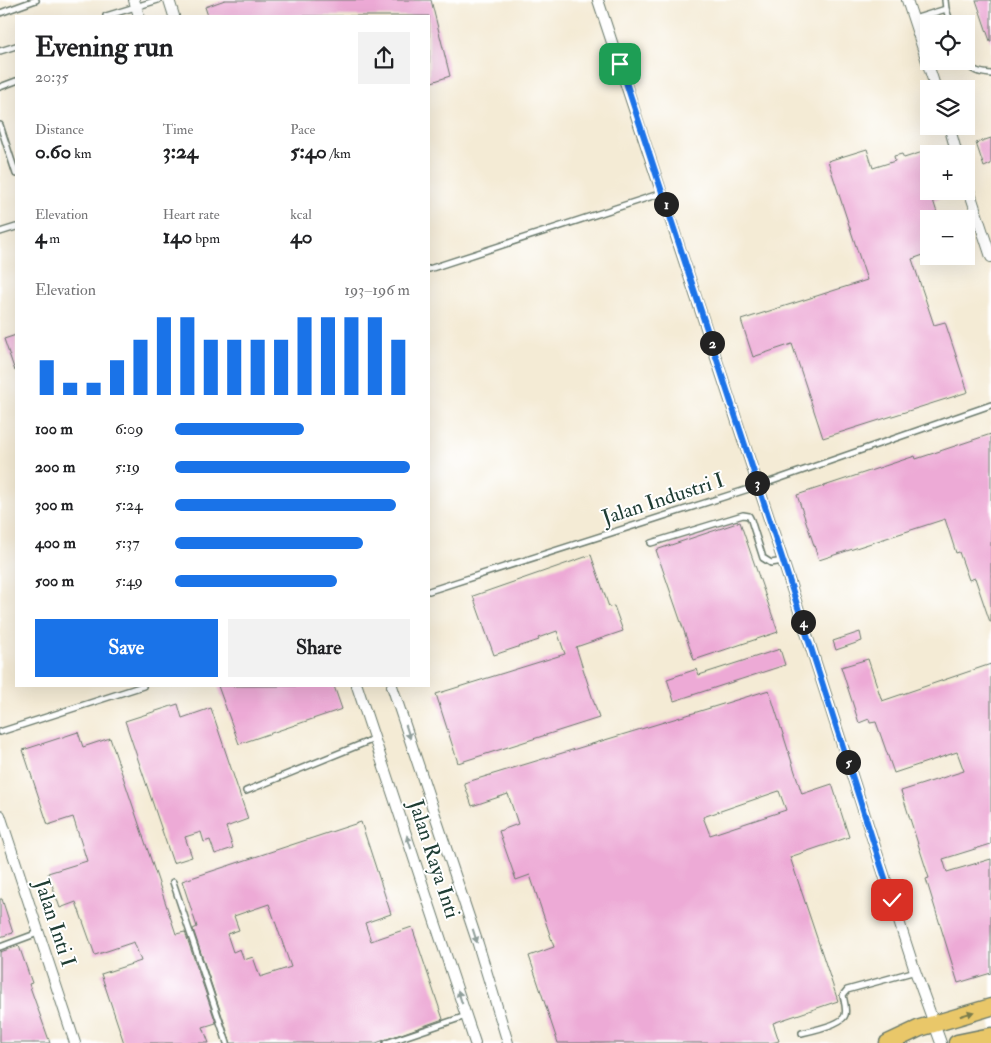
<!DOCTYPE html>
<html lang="en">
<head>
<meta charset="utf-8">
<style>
  :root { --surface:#fff; --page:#f2f2f2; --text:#202124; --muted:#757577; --accent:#1a73e8 }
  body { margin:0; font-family:"IM FELL Double Pica",serif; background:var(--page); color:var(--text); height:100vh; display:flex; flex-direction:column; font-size:19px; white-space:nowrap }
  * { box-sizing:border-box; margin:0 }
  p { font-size:16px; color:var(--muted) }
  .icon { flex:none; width:28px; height:28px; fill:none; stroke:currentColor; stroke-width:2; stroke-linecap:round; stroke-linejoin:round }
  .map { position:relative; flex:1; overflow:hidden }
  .sheet { position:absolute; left:15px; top:15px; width:415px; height:672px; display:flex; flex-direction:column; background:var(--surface); border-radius:0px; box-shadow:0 5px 20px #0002 }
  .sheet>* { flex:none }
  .fabs { position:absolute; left:920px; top:15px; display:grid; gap:10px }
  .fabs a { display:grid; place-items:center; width:55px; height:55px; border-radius:0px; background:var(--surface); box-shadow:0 5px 20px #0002; font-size:25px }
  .pin { position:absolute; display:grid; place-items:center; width:42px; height:42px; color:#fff; margin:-21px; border-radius:10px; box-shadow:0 2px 8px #0006 }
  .km { position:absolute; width:25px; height:25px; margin:-12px; border-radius:50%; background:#222; color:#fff; font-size:14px; line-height:25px; text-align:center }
  .round { display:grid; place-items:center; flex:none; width:52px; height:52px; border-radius:0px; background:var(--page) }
  .summary { display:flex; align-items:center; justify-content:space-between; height:85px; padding:0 20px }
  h1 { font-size:28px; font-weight:700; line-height:38px }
  .figures { display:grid; grid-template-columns:repeat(3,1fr); gap:8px; height:85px; padding:5px 20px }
  .figures div { display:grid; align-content:center }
  .figures b { font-size:21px; font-weight:700 }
  .figures small { font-size:14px; font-weight:400 }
  .figures p { font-size:14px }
  .chart { height:140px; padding:10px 20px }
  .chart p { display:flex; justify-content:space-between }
  .chart svg { width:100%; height:90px; margin-top:5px; stroke:var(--accent); stroke-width:6 }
  .action { display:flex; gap:10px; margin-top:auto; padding:10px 20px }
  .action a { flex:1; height:58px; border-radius:0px; background:var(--accent); color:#fff; font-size:20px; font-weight:700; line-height:58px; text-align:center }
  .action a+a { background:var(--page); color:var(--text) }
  ul { padding:0 20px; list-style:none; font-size:16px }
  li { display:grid; grid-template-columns:80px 60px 1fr; align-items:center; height:38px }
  li i { height:12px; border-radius:6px; background:var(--accent) }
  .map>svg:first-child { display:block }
  .building { fill:#edaad6; fill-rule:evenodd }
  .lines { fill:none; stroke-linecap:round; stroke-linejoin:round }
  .service-casing { stroke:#6a7a6c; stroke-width:8 }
  .minor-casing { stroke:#6a7a6c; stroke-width:12 }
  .primary-casing { stroke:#6a7a6c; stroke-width:19 }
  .service { stroke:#fff; stroke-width:5 }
  .minor { stroke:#fff; stroke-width:10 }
  .primary { stroke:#e9c769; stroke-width:16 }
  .oneway { fill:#8f9e9a }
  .oneway2 { fill:#7a7b4c }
  .route-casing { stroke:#fff; stroke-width:10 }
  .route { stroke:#1a73e8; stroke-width:6 }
  .labels { text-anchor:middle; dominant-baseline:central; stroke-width:4; stroke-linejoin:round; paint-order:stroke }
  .street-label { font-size:21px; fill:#1f3d34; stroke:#fff }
</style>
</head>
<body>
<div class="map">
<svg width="991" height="1043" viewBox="0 0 991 1043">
  <rect width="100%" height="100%" fill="#fff"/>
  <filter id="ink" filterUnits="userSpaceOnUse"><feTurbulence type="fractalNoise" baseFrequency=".02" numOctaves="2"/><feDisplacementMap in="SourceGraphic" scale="10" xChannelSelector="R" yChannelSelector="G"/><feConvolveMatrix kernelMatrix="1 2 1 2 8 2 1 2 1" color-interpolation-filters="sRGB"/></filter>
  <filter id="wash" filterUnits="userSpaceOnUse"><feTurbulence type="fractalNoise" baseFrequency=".0096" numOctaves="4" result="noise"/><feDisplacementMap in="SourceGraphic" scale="20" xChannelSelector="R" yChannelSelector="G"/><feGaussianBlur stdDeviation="1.12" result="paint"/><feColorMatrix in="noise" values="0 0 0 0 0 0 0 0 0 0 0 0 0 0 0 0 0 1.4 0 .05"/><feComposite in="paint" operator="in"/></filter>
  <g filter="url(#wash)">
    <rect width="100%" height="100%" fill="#f4ebd5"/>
    <g id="blocks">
      <g class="building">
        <polygon points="225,0 431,0 450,76 429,83 429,16 208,16 205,7"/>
        <polygon points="976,0 991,0 991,41 990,41"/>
        <polygon points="991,138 991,164 984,167 976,143"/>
        <polygon points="867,149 873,168 895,161 894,156 902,154 904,158 929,150 929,191 953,191 953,193 933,200 939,219 929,219 929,253 912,259 934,325 945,322 968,392 823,438 792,344 753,357 741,320 867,280 828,161"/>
        <polygon points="16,335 16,371 15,371 4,339"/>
        <polygon points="991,434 991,622 990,622 975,578 969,580 959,552 956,553 945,519 819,560 797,495 915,456 916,459"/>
        <polygon points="740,522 778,632 694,660 656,550"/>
        <polygon points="591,555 609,607 614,606 623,631 576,647 599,718 458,763 436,694 565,654 557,631 538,638 539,640 494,655 473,596"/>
        <polygon points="860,632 862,641 836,650 833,641"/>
        <polygon points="780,649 785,665 674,701 667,679 697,669 699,675"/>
        <polygon points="868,659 882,701 991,664 991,844 943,859 947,872 991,859 991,973 958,983 926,879 929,878 901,791 964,771 957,752 894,773 876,722 870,723 869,719 859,723 841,667"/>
        <polygon points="218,686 334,686 342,709 239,744"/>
        <path d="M769,690L802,794L832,784L849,837L790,857L838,1001L773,1023L779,1041L771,1043H558L529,956L554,947L530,875L516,880L499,831L518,824L508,794L472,806L464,783ZM779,791L786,810L710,835L703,817Z"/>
        <polygon points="178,704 182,718 211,708 248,819 226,827 233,848 215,854 210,840 204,842 201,832 185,837 192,857 173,863 125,721"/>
        <polygon points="78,732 83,747 110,738 176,934 185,932 216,1023 203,1027 209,1043 124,1043 101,974 141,961 134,942 95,955 76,902 60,908 48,873 87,861 73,817 48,825 23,750"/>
        <path d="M361,822L391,914L365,923L371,941L412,927L443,1019L376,1043H231L193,929L197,927L182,881ZM269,904L291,967L260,977L253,957L244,960L240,949L233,952L227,934L239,930L234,916Z"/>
        <polygon points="0,899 2,899 13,933 0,937"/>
        <polygon points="19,946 32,983 29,984 50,1043 0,1043 0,952"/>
      </g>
    </g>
  </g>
  <g filter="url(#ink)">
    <use href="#blocks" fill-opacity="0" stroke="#6a7a6c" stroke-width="1"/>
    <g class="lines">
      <g class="service-casing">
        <g id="service">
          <polyline points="945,0 946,9 951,24"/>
          <polyline points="0,13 36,0"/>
          <polyline points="106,16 158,0"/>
          <polyline points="914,19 946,9"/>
          <polyline points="0,51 16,46"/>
          <path d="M965,61C971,71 980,73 991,74"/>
          <polyline points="0,87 16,81"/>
          <polyline points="0,125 16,174"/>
          <polyline points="0,232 16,227"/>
          <polyline points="429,269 662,193"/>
          <polyline points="651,543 743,515 749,516 751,520 763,558 771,563 783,561"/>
          <polyline points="429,591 758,486 991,405"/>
          <polyline points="0,732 143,686"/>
          <polyline points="246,791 374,739"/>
          <polyline points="173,882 227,1043"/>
          <polyline points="0,947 38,933"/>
          <path d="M802,1033C811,1031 843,1024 845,1015C847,1009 844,1001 843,995L847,990L916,971"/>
          <polyline points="386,1043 466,1016"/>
        </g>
      </g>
      <g class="minor-casing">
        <g id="minor">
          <polyline points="134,0 139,16"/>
          <polyline points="169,0 174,16"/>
          <polyline points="598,0 783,561 914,968 941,1043"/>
          <polyline points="907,0 936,89"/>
          <polyline points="949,126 957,154"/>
          <polyline points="966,181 991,257"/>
          <polyline points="357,686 475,1043"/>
          <polyline points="392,686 478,944 508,1043"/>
          <polyline points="0,815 75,1043"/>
        </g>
      </g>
      <g class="primary-casing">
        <g id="primary">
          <polyline points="888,1043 920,1028 991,1007"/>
          <polyline points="957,1043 991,1036"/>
        </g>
      </g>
      <use href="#service" class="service"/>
      <use href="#minor" class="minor"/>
      <use href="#primary" class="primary"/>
    </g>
    <defs><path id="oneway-solid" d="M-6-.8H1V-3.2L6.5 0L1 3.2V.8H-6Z" transform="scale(1.25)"/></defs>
    <g class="oneway">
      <use href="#oneway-solid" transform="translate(408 732) rotate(72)"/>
      <use href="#oneway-solid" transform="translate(409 842) rotate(-108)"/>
      <use href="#oneway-solid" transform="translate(475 936) rotate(72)"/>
      <use href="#oneway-solid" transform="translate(460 997) rotate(-108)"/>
    </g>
    <use class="oneway2" href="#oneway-solid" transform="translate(967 1014) rotate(-17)"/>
  </g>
  <g class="lines" filter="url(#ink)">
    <g class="route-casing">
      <polyline id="route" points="620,64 783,561 892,900"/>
    </g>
    <use href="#route" class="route"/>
  </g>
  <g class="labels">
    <g class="street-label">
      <text transform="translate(663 499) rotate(-18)">Jalan Industri I</text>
      <text transform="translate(434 859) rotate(72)">Jalan Raya Inti</text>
      <text transform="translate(55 923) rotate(72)">Jalan Inti I</text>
    </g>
  </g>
</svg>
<div class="fabs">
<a><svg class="icon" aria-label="locate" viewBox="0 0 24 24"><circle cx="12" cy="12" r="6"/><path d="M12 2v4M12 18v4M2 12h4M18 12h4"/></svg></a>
<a><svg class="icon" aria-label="layers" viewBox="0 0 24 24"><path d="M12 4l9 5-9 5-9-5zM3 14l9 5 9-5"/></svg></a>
<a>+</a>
<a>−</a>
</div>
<div class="pin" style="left:620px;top:64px;background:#1e9e55"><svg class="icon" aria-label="arrive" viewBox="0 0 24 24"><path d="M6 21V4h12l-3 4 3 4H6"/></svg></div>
<div class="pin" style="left:892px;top:900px;background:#d93025"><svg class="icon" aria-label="check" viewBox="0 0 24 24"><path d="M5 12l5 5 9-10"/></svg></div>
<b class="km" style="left:666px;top:204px">1</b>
<b class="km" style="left:712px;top:343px">2</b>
<b class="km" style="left:757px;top:483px">3</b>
<b class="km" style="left:803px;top:622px">4</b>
<b class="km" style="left:848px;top:762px">5</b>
<section class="sheet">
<div class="summary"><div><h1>Evening run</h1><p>20:35</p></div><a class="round"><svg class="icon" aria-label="share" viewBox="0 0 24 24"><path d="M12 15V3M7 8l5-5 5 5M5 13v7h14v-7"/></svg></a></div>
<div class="figures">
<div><p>Distance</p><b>0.60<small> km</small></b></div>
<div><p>Time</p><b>3:24</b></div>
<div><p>Pace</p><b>5:40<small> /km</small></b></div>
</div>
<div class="figures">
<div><p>Elevation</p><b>4<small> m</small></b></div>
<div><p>Heart rate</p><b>140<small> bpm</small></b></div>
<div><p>kcal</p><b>40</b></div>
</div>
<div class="chart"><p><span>Elevation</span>193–196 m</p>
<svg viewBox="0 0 160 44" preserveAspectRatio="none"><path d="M5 44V27M15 44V38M25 44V38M35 44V27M45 44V17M55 44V6M65 44V6M75 44V17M85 44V17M95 44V17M105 44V17M115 44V6M125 44V6M135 44V6M145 44V6M155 44V17"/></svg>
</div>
<ul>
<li><b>100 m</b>6:09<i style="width:55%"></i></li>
<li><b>200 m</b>5:19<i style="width:100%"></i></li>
<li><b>300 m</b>5:24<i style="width:94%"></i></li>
<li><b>400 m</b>5:37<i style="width:80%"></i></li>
<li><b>500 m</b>5:49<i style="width:69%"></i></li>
</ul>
<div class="action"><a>Save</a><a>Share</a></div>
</section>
</div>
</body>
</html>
